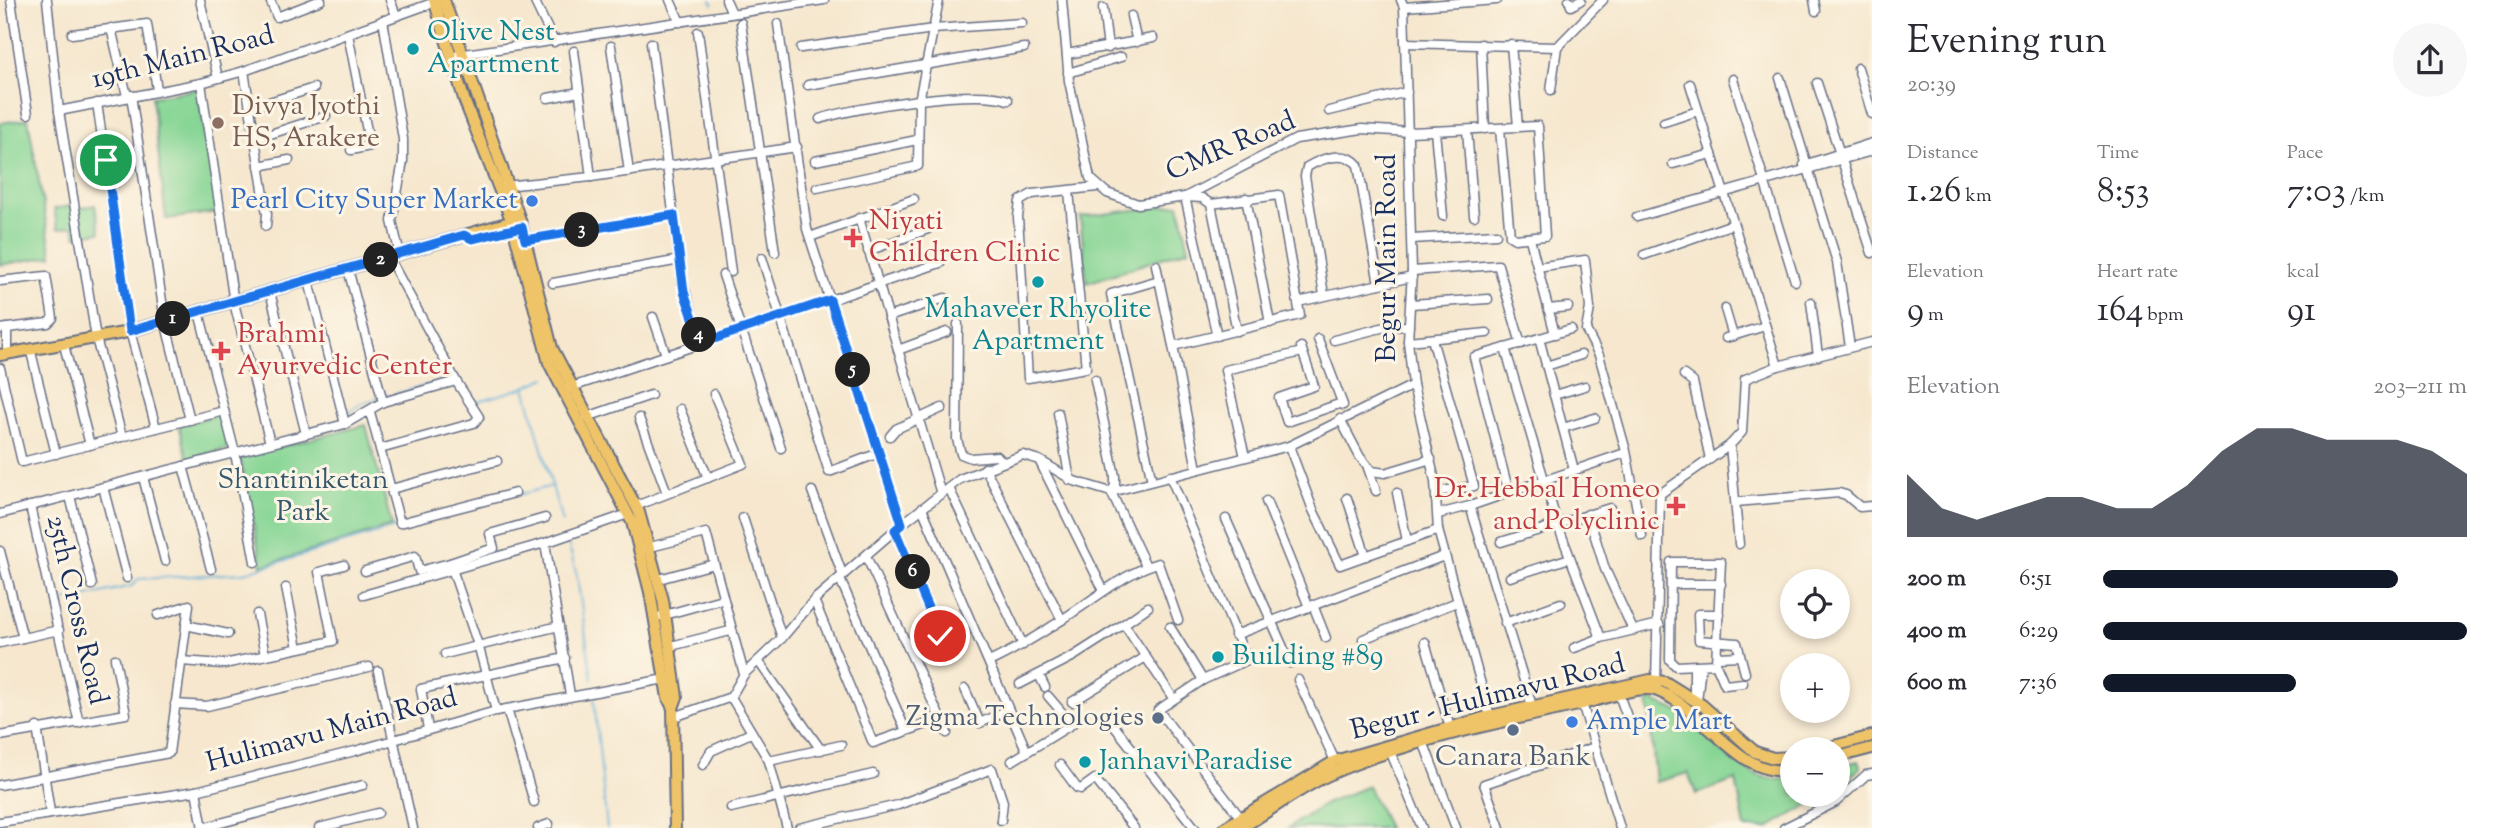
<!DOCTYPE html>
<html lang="en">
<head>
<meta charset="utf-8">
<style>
  :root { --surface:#fff; --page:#f7f7f7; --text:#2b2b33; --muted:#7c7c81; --accent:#111827 }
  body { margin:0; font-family:"Sorts Mill Goudy",serif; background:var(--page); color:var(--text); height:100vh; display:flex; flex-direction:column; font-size:26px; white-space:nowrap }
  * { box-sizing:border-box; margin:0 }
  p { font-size:23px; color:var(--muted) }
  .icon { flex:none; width:38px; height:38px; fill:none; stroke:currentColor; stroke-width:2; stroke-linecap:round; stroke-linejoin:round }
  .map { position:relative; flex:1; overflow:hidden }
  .side { display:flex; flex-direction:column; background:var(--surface); width:630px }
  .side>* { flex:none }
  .fabs { position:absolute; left:1780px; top:569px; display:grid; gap:14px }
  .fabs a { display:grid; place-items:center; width:70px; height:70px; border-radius:50%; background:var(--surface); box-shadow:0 4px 10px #0003; font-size:35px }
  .pin { position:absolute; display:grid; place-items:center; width:60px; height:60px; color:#fff; margin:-30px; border:4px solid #fff; border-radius:50%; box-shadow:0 2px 7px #0007 }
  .km { position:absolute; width:35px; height:35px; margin:-18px; border-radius:50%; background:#222; color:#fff; font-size:19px; line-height:35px; text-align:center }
  .round { display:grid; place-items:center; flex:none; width:74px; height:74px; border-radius:37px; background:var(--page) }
  .summary { display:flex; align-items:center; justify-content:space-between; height:119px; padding:0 35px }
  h1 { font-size:38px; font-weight:600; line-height:52px }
  .figures { display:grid; grid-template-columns:repeat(3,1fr); gap:10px; height:119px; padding:7px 35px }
  .figures div { display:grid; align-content:center }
  .figures b { font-size:35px; font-weight:600 }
  .figures small { font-size:19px; font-weight:400 }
  .figures p { font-size:19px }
  .chart { height:196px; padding:14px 35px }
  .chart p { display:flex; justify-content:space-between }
  .chart svg { width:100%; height:126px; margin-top:7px; fill:var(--accent); opacity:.7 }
  ul { padding:0 35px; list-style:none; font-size:23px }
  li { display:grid; grid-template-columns:112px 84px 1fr; align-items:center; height:52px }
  li i { height:18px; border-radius:9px; background:var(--accent) }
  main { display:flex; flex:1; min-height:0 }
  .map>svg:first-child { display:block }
  .green { fill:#86d594; stroke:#508279; stroke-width:2 }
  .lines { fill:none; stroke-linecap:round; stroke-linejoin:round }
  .stream { stroke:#5eaed8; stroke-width:2 }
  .minor-casing { stroke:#686f85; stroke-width:11 }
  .major-casing { stroke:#686f85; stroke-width:14 }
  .minor { stroke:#fff; stroke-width:8 }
  .major { stroke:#efc469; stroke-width:10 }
  .route-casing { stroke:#fff; stroke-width:14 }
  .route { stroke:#1a73e8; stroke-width:9 }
  .culture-dot { fill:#0f9aa8; stroke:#fcf5e5; stroke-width:2.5 }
  .education-dot { fill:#8d6e63; stroke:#fcf5e5; stroke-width:2.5 }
  .shop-dot { fill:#3f7fe0; stroke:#fcf5e5; stroke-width:2.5 }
  .health-dot { fill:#e0444e; stroke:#fcf5e5; stroke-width:2.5 }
  .service-dot { fill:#5c6f8a; stroke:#fcf5e5; stroke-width:2.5 }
  .labels { text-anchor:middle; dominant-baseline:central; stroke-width:6; stroke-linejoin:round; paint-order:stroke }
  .culture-label { font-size:28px; fill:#0d838f; stroke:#fcf5e5; text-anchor:start }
  .street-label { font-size:28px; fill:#1b2f5e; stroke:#fcf5e5 }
  .education-label { font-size:28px; fill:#785e54; stroke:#fcf5e5; text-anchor:start }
  .shop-label { font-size:28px; fill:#366cbe; stroke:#fcf5e5; text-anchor:end }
  .health-label { font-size:28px; fill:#be3a42; stroke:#fcf5e5; text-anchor:start }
  .park-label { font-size:28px; fill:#36586c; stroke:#fcf5e5 }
  .service-label { font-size:28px; fill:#4e5e75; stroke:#fcf5e5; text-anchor:end }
</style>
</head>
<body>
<main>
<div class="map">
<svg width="1872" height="828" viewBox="0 0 1872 828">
  <rect width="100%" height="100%" fill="#fcf5e5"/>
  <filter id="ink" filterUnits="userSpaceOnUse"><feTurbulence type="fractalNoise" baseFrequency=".0143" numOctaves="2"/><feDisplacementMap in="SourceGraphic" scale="14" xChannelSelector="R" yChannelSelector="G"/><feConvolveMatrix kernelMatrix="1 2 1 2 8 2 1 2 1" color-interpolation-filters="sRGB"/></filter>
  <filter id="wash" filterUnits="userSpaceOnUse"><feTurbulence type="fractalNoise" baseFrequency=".00686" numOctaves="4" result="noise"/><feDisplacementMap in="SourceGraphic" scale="28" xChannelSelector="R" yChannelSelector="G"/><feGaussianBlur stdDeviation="1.57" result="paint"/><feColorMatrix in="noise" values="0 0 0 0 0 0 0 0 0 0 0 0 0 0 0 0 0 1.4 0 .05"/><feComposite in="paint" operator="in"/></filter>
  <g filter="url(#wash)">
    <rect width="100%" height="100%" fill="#f6e7ce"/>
    <g class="green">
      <polygon points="198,89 218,212 166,219 152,97"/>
      <polygon points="28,119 52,256 0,265 0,123"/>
      <polygon points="1179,204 1189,249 1087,283 1080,217"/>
      <polygon points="76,205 77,209 95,205 100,232 76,236 74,226 58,229 54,209"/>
      <polygon points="222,414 230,448 188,459 179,425"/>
      <polygon points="366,425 392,526 262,566 240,457"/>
      <path d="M1648,699C1658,703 1669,707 1678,712C1716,736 1740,788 1792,778V794L1826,795L1768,828H1745L1736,780L1696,794L1688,773L1656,782Z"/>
      <polygon points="1858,761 1861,768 1838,786 1838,766"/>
      <polygon points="1368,786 1388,828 1288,828 1325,804"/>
    </g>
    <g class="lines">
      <g class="stream">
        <polyline points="711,0 713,4"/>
        <polyline points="546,378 525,387 562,522"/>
        <polyline points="386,397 448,379"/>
        <polyline points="475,402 523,388"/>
        <polyline points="347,414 359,404 380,398"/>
        <polyline points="518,495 552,486"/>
        <polyline points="568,542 577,576 592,679"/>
        <polyline points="64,601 132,586 138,579 243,573 401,526"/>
        <polyline points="594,699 607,828"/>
      </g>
    </g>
  </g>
  <g filter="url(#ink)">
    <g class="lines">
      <g class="minor-casing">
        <g id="minor">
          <polyline points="11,0 28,114"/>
          <polyline points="47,0 59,111 96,338 122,437"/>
          <polyline points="200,0 218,78"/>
          <polyline points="270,0 277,17 321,0"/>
          <polyline points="390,0 396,15"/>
          <polyline points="534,0 554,42"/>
          <polyline points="670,0 680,22"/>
          <polyline points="726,0 732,13"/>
          <polyline points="1062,0 1069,81 1090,178 1107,193 1138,204 1185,197 1296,139 1362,129 1410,132 1538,126 1545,236 1515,239 1510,236 1500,129"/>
          <polyline points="1401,0 1404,7 1412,271 1408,341 1413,385 1435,481 1438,530 1491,720"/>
          <polyline points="1569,0 1571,6 1581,0"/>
          <polyline points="1814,0 1816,11"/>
          <polyline points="1404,7 1497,0"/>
          <polyline points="1103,8 1108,48"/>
          <polyline points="1131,16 1137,42"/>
          <polyline points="383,20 403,139 403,161 392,221 400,255"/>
          <polyline points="741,23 775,252"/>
          <polyline points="778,24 807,229 902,524"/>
          <polyline points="111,28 127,96"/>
          <polyline points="698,32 731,272"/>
          <polyline points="72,34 147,24 157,90"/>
          <polyline points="348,34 370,146 351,150"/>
          <polyline points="651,43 682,281 702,343"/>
          <polyline points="1405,43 1557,47"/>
          <polyline points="1481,44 1485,129"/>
          <polyline points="1511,44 1518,127"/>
          <polyline points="611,46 629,172"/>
          <polyline points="801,48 933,29 1022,23"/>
          <polyline points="574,51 591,177"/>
          <polyline points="1067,54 1153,38"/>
          <polyline points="458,55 824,0"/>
          <polyline points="1858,68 1872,114"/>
          <polyline points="244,71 267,214 266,226"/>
          <polyline points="1068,73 1121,57"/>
          <polyline points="1780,78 1837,262 1850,347"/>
          <polyline points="1733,79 1795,281"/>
          <polyline points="201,83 234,303 270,443"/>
          <polyline points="1817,83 1872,253"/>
          <polyline points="1690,84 1778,366"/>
          <polyline points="808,85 1024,48"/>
          <polyline points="1551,90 1557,47 1603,0"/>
          <polyline points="131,95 165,321 190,420"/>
          <polyline points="548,98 579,92"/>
          <polyline points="97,103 130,331 156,428"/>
          <polyline points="250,108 314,88"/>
          <polyline points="59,111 201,83 244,71 435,2"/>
          <polyline points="1329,111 1407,92"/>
          <path d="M820,119C855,107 976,88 1008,100"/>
          <polyline points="1664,122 1698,111"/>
          <polyline points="1467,130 1474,216"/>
          <polyline points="1435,131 1443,216"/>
          <polyline points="255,139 326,116"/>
          <polyline points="815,161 917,140"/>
          <polyline points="1673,164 1712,154"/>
          <polyline points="1804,165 1872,143"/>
          <polyline points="259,166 289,160"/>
          <polyline points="505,186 591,177 797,147"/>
          <polyline points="817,188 918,166 919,101 939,0"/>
          <polyline points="1069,191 1086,368 1028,378 1018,217 1020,201 1032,194 1097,187"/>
          <polyline points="1185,197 1217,336"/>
          <polyline points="1246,198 1270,323"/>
          <polyline points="1211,204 1237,331"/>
          <polyline points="1637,217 1872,151"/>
          <polyline points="859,218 941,494"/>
          <polyline points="810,237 914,199"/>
          <polyline points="1412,239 1496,234"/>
          <polyline points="1530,239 1555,334"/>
          <polyline points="522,240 674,215"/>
          <polyline points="868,251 928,229"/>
          <polyline points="1644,255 1733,224"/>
          <polyline points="762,258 829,472 879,453"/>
          <polyline points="1156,265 1173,346 1300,315 1279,195 1211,204 1202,198 1185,197"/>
          <polyline points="1537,267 1585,260 1590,308 1586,330 1599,355 1626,451 1642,536"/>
          <polyline points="1412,271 1498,265 1521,344"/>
          <polyline points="723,275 781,448"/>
          <polyline points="0,281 46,276 53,318 48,323 0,329"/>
          <polyline points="309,281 345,424"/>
          <polyline points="553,283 680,260"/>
          <polyline points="270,292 306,434"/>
          <path d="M1324,295L1305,176L1307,167C1322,158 1346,150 1358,165L1379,284"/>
          <polyline points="1298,302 1412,277"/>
          <polyline points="1811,302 1818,356"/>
          <polyline points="1411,304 1488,299"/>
          <polyline points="1548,309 1568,307"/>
          <polyline points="1725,309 1733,336"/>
          <polyline points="199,312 235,453 255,562"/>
          <polyline points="653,317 666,355"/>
          <polyline points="888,317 945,298"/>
          <polyline points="958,324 957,439 961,454 971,458 997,456 1002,461"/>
          <polyline points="7,328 7,354"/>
          <polyline points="1539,338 1574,470"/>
          <polyline points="1726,338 1765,326"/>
          <polyline points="1318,339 1343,405"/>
          <polyline points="1432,339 1474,486 1436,492"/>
          <polyline points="1334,340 1385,327 1409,326"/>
          <polyline points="1408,341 1487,333"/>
          <polyline points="64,345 90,445"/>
          <polyline points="1173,346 1197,469"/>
          <polyline points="1301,347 1314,386 1279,398 1287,422 1342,403"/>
          <polyline points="1505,348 1557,523 1601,638 1659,624"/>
          <polyline points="898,350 947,332"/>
          <polyline points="31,352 56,454"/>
          <polyline points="1546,366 1581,355"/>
          <polyline points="0,368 22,462 224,411"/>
          <polyline points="1684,375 1693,382 1710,459"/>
          <polyline points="1095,380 1115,476 1115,486 1111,492 1146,566"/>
          <polyline points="569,388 940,263"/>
          <polyline points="1554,395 1585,386"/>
          <polyline points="383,402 456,381 389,258"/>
          <polyline points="680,409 708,478"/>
          <polyline points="370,412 400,523 515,493"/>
          <polyline points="1058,413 1070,480"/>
          <polyline points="587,417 651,395"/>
          <polyline points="639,418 667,493"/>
          <polyline points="1340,419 1360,457 1372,471 1385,473 1431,459"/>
          <polyline points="1563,428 1595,418"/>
          <polyline points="890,436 896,429 942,408"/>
          <polyline points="1730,445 1739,544"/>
          <polyline points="1289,446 1313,510 1340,565 1438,530"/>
          <polyline points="380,449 474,423 479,417 456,381"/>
          <polyline points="1245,457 1225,370 1298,353"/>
          <polyline points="1040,462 1104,591"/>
          <polyline points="183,466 211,569"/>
          <polyline points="985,468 1062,620"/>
          <polyline points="1368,468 1376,491"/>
          <polyline points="1170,476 1247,660 1203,680 1158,710 1240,817"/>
          <polyline points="143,477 165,561"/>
          <polyline points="1152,481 1111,294 1159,280"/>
          <polyline points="103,487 127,578"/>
          <polyline points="949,488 1023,645"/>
          <polyline points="391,489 497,461"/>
          <polyline points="812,491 843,576"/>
          <polyline points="1397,493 1407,541"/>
          <polyline points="1509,493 1474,357 1571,329"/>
          <polyline points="70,496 92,585"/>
          <polyline points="1347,498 1366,556"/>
          <polyline points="1266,501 1309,607"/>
          <polyline points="1736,502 1839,493 1846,495 1860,507 1872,506"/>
          <polyline points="30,506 79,723"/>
          <polyline points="636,506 743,464 714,394"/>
          <polyline points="1470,506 1625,453"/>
          <polyline points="922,508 1027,752"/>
          <polyline points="0,514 345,424 383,402 348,269"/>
          <polyline points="1438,514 1470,506 1532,706"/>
          <polyline points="1588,514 1605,569 1633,630"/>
          <polyline points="743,518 782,638"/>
          <polyline points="1226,519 1290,663"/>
          <polyline points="895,530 940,637"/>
          <polyline points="1501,542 1610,508"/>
          <polyline points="545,543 570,695"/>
          <polyline points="646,548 706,533 744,674"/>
          <polyline points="0,551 23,638"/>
          <polyline points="866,556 947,733"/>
          <polygon points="1671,562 1721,562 1716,664 1676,666 1670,660"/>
          <polyline points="450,563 494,548 490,534 545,518"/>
          <polyline points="365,571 415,556 419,571 450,563 479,648 496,711"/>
          <polyline points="1510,577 1570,558"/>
          <polyline points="659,579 714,564"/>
          <polyline points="840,579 906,731"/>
          <polyline points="1671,584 1721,584"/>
          <polyline points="286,588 298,648"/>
          <polyline points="364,595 545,543 628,514"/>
          <polyline points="814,600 873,743 941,719"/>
          <polyline points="1313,605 1326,638"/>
          <polyline points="257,614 265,655"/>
          <polyline points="1719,614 1698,614 1699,640 1737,643 1745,673"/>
          <polyline points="661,616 722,599"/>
          <polyline points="1505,623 1561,603"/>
          <polyline points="1124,624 1148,607"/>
          <polyline points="186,625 228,634"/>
          <polyline points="1170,627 1203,680"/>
          <polyline points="1235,635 1444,556"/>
          <polyline points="1363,639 1457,602"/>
          <polyline points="1425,642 1450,728"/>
          <polyline points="0,643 59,630"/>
          <polyline points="671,646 730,631"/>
          <polyline points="1574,648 1601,638"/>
          <polyline points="445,654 559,626"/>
          <polyline points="1718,657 1740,656"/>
          <polyline points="181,661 224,664 333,641 319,572 344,565"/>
          <polyline points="759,662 821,750"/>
          <path d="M989,662C1021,647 1049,629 1078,609C1102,593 1129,571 1158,563L1178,620"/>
          <polyline points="1716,664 1725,685 1743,683"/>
          <polyline points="378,671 413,828"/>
          <polyline points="1039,675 1045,687"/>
          <polyline points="1298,680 1335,761"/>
          <polyline points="1020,684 1074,656 1124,624 1173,698"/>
          <polyline points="1656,685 1660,494 1730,445 1742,432 1745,379 1778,366 1872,342"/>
          <polyline points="965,689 980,723 1008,710"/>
          <polyline points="1694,693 1694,667"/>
          <polyline points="1619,695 1629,722"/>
          <polyline points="731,697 769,761 787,828"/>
          <polyline points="1581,700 1620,828"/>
          <polyline points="1697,701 1701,666"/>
          <polyline points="1072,702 1144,658"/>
          <polyline points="175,704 207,706 369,667"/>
          <polyline points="507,709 534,802"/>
          <polyline points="674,717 731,697 744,674 782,638 814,600 902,524 960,479 1023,455 1039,460 1074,481 1111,492 1289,446 1413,385"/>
          <polyline points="1107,717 1195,828"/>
          <polyline points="37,727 50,812"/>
          <polyline points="428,729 421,689 565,658"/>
          <polyline points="0,736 126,714 115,659"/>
          <polyline points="1424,744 1456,828"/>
          <polyline points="1391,753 1422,828"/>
          <polyline points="769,761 841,745"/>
          <polyline points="1012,761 1072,724 1048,696"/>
          <polyline points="703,765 711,751 751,733"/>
          <polyline points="1060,765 1077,788 1081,789 1095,779 1134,828"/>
          <polyline points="0,785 169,753 189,605 158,615"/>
          <polyline points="196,791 203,828"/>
          <polyline points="731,808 873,774"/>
          <polyline points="0,822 196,791 355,751 496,711 670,678"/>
          <polyline points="202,828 363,785"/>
          <polyline points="319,828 378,813"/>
          <polyline points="538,828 549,824"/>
          <polyline points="799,828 898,805 992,769 1003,802 1001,820"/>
          <polyline points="1500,828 1484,784 1595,747"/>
          <polyline points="1784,828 1836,802 1866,775 1872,774"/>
        </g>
      </g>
      <g class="major-casing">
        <g id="major">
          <polyline points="434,0 465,102 512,222 549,363 632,522 650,592 668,698 673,708"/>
          <polyline points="444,0 520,220 552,348 639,512 663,600 677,697 673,708 675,828"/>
          <polyline points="0,355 123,333 517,220"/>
          <polyline points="1823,749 1872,736"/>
          <polyline points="1838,757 1872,748"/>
          <polyline points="1224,828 1335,761 1490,716 1650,680 1665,682 1702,705 1755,752 1773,758 1792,757"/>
          <path d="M1241,828C1274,808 1307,783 1342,769C1418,738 1503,722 1582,704C1600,700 1639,685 1655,690C1703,706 1741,782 1792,769"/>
        </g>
      </g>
      <use href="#minor" class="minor"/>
      <use href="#major" class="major"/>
    </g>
  </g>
  <g class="lines" filter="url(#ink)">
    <g class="route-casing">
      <polyline id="route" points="106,160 130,331 464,235 472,239 522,227 525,240 674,215 684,292 702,343 830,300 902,524 895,530 940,636"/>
    </g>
    <use href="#route" class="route"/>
  </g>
  <g class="culture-dot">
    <circle cx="413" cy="49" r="7"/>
    <circle cx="1038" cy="282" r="7"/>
    <circle cx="1218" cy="657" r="7"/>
    <circle cx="1085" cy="762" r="7"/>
  </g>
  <circle class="education-dot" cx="218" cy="123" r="7"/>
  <g class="shop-dot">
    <circle cx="532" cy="201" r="7"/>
    <circle cx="1572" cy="722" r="7"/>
  </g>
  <g class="health-dot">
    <path d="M849.5 227.5h7v7h7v7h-7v7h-7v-7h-7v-7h7z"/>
    <path d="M217.5 340.5h7v7h7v7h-7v7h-7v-7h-7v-7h7z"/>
    <path d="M1672.5 495.5h7v7h7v7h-7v7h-7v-7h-7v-7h7z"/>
  </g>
  <g class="service-dot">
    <circle cx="1158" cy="718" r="7"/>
    <circle cx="1513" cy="730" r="7"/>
  </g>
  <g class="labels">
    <g class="culture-label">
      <text x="427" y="33">Olive Nest<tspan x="427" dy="32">Apartment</tspan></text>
      <text x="1038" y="310" text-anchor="middle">Mahaveer Rhyolite<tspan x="1038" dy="32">Apartment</tspan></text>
      <text x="1232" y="657">Building #89</text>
      <text x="1099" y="762">Janhavi Paradise</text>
    </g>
    <g class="street-label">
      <text transform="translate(183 58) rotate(-14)">19th Main Road</text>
      <text transform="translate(1231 147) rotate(-23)">CMR Road</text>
      <text transform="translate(1388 258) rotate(-90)">Begur Main Road</text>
      <text transform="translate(76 610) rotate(77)">25th Cross Road</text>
      <text transform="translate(1488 698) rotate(-14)">Begur - Hulimavu Road</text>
      <text transform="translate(332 731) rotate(-15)">Hulimavu Main Road</text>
    </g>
    <g class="education-label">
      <text x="232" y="107">Divya Jyothi<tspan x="232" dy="32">HS, Arakere</tspan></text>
    </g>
    <g class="shop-label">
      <text x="518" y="201">Pearl City Super Market</text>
      <text x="1586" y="722" text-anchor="start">Ample Mart</text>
    </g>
    <g class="health-label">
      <text x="869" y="222">Niyati<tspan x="869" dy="32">Children Clinic</tspan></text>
      <text x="237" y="335">Brahmi<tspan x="237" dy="32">Ayurvedic Center</tspan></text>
      <text x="1660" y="490" text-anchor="end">Dr. Hebbal Homeo<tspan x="1660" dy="32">and Polyclinic</tspan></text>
    </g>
    <g class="park-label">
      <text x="303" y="481">Shantiniketan<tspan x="303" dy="32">Park</tspan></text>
    </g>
    <g class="service-label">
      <text x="1144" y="718">Zigma Technologies</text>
      <text x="1513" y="758" text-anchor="middle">Canara Bank</text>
    </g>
  </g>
</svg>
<div class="fabs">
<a><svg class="icon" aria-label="locate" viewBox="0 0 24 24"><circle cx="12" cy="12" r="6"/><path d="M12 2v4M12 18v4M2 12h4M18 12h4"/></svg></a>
<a>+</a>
<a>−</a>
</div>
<div class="pin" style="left:106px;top:160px;background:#1e9e55"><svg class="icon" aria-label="arrive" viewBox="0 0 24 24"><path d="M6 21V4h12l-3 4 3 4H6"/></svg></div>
<div class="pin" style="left:940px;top:636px;background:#d93025"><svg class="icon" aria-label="check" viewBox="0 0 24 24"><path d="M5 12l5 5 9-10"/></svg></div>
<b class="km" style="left:173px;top:319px">1</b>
<b class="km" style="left:381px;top:260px">2</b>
<b class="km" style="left:582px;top:230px">3</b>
<b class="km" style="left:699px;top:335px">4</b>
<b class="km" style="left:853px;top:370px">5</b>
<b class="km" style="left:913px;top:572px">6</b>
</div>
<section class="side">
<div class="summary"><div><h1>Evening run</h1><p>20:39</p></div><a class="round"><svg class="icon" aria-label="share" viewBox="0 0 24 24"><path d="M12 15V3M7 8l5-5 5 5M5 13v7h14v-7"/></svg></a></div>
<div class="figures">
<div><p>Distance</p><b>1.26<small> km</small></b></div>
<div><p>Time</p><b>8:53</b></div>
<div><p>Pace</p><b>7:03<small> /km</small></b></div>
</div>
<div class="figures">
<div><p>Elevation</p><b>9<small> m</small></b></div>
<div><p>Heart rate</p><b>164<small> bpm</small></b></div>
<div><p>kcal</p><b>91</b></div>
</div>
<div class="chart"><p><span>Elevation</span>203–211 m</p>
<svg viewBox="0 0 160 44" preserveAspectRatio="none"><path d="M0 44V22L10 34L20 38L30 34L40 30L50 30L60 34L70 34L80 26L90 14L100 6L110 6L120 10L130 10L140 10L150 14L160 22V44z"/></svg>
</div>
<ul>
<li><b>200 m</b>6:51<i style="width:81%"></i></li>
<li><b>400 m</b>6:29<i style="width:100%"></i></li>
<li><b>600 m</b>7:36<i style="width:53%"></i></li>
</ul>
</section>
</main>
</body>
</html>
